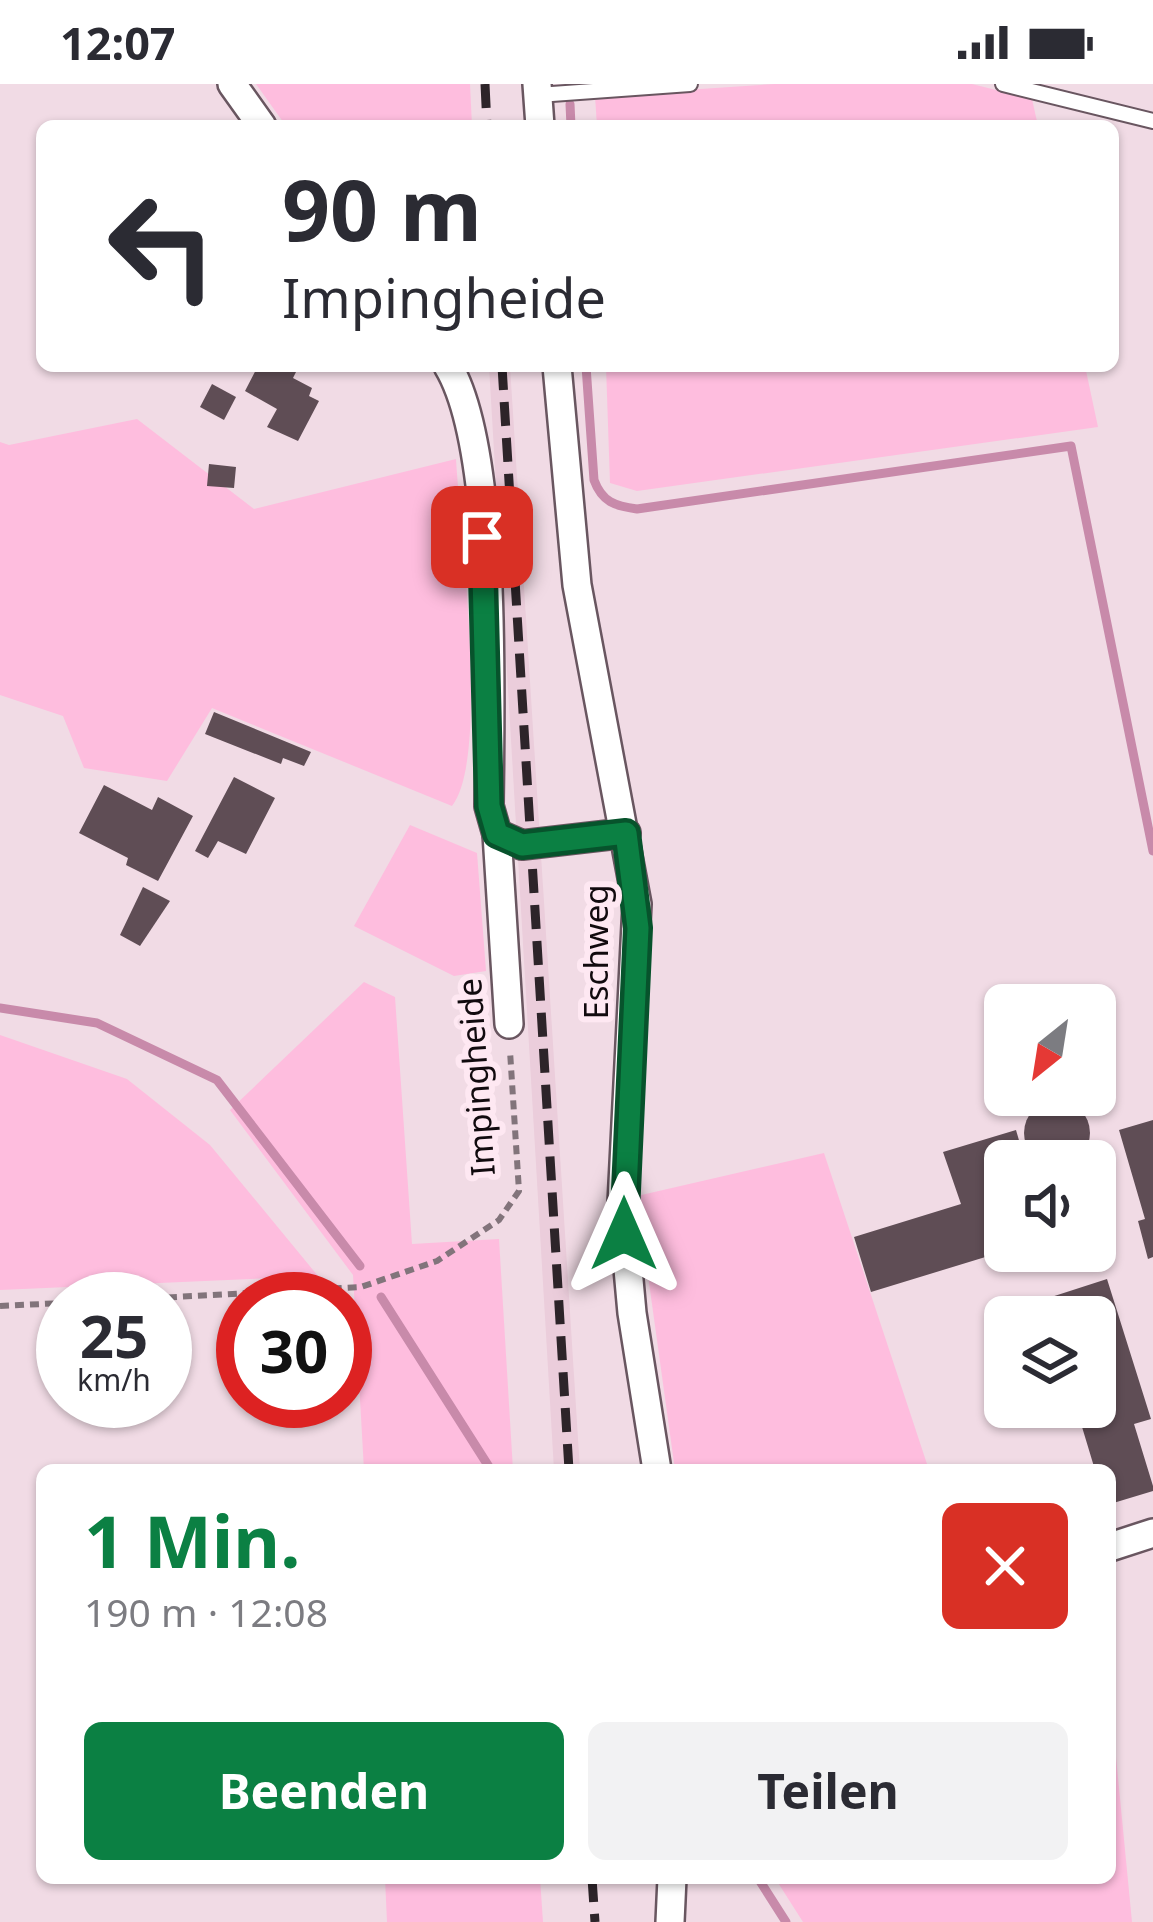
<!DOCTYPE html>
<html lang="de">
<meta charset="utf-8">
<style>
body{margin:0;font-family:"Noto Sans",sans-serif;background:#f2f2f3;color:#2b2b33;height:100vh;display:flex;flex-direction:column;font-size:45px;white-space:nowrap}
*{box-sizing:border-box;margin:0}
p{font-size:39px;color:#7c7c81}
.icon{flex:none;width:66px;height:66px;fill:none;stroke:currentColor;stroke-width:2;stroke-linecap:round;stroke-linejoin:round}
.map{position:relative;flex:1;overflow:hidden}
.panel{position:absolute;left:36px;top:1380px;width:1080px;height:420px;display:flex;flex-direction:column;background:#fff;border-radius:18px;box-shadow:0 3px 9px #0004}
.panel>*{flex:none}
.top-card{position:absolute;left:36px;top:36px;width:1083px;height:252px;border-radius:18px;box-shadow:0 3px 9px #0004;background:#fff;color:#2b2b33;overflow:hidden}
.needle{width:78px;rotate:210deg}
.buttons{position:absolute;left:984px;top:900px;display:grid;gap:24px}
.buttons a{display:grid;place-items:center;width:132px;height:132px;border-radius:18px;background:#fff;box-shadow:0 3px 9px #0004;font-size:60px}
.speed{position:absolute;left:36px;top:1188px;display:flex;gap:24px;font-size:60px;font-weight:700;text-align:center}
.speed>*{display:grid;place-content:center;width:156px;height:156px;border-radius:50%;background:#fff;box-shadow:0 3px 9px #0004;line-height:1}
.speed small{font-size:30px;font-weight:400}
.speed .limit{border:18px solid #d22;background:#fff;color:#111}
.pin{position:absolute;display:grid;place-items:center;width:102px;height:102px;color:#fff;margin:-51px;border-radius:24px;box-shadow:0 6px 18px #0006}
.me{position:absolute;width:132px;margin:-66px;rotate:0deg;stroke-linejoin:round;filter:drop-shadow(0 0 9px #0008)}
.turn{display:flex;align-items:center;gap:42px;height:252px;padding:0 48px;font-size:54px}
.turn .icon{width:156px;height:156px;stroke-width:2.5}
.turn b{display:block;font-size:84px;line-height:102px}
.round{display:grid;place-items:center;flex:none;width:126px;height:126px;border-radius:18px;background:#f2f2f3}
.headline{display:flex;align-items:center;justify-content:space-between;height:204px;padding:0 48px}
h1{font-size:72px;font-weight:700;line-height:90px;color:#0b8043}
.action{display:flex;gap:24px;margin-top:auto;padding:24px 48px}
.action a{flex:1;height:138px;border-radius:18px;background:#0b8043;color:#fff;font-size:48px;font-weight:700;line-height:138px;text-align:center}
.action a+a{background:#f2f2f3;color:#2b2b33}
.status{display:flex;justify-content:space-between;align-items:center;height:84px;padding:0 60px;background:#fff;direction:ltr}
.status svg{height:33px;fill:currentColor}
.map>svg:first-child{display:block}
</style>
<div class="status"><b>12:07</b><svg viewBox="0 0 49 12"><path d="M0 12V9h3v3zM5 12V6h3v6zM10 12V3h3v9zM15 12V0h3v12zM26 1h20v11H26zM47 4h2v5h-2z"/></svg></div>
<div class="map">
<svg width="1153" height="1838" viewBox="0 0 1153 1838">
<rect width="100%" height="100%" fill="#f1dbe5"/>
<!-- built -->
<path fill="#ebcddb" d="M489,282H510L580,1386H554Z"/>
<!-- green -->
<g fill="#febdde">
<path d="M256,0H470L472,42H286Z"/>
<path d="M774,0H972L1032,15L1038,42H597L595,12Z"/>
<path d="M606,282H1085L1098,343L637,407L610,399Z"/>
<path d="M137,335L254,425L456,375C460,446 490,674 452,722L212,624L167,697L84,684L63,632L0,611V358L9,361Z"/>
<path d="M410,741L477,769L486,887L454,892L354,842Z"/>
<path d="M364,898L395,913L412,1160L499,1155L513,1386H364L353,1191L230,1026Z"/>
<path d="M0,951L127,995L210,1061L318,1192L0,1206Z"/>
<path d="M824,1069L929,1386H675L637,1112Z"/>
<path d="M1110,1611L1132,1838H803L775,1794H1110Z"/>
<path d="M385,1794H540L543,1838H387Z"/>
</g>
<g fill="none" stroke-linecap="round" stroke-linejoin="round">
<!-- stream -->
<g stroke="#c88aaa" stroke-width="9">
<path d="M570,20L571,42"/>
<path d="M586,282L594,396C602,418 615,422 637,425L1071,362L1153,767"/>
<path d="M0,924L97,939L217,996L360,1182"/>
<path d="M381,1213L491,1386"/>
<path d="M758,1794L786,1838"/>
</g>
</g>
<!-- building -->
<g fill="#5f4d55">
<path d="M258,282H290L297,286L293,294L312,304L309,312L319,317L298,357L267,343L277,325L245,307Z"/>
<path d="M212,300L236,313L224,336L200,323Z"/>
<path d="M209,380L236,383L234,404L207,402Z"/>
<path d="M214,628L311,668L304,682L283,674L281,680L205,650Z"/>
<path d="M234,693L275,714L246,770L218,757L208,774L195,767Z"/>
<path d="M104,701L152,726L158,713L193,732L158,797L126,781L128,774L79,749Z"/>
<path d="M143,803L170,817L140,862L120,851Z"/>
<circle cx="1057" cy="1049" r="33"/>
<path d="M1153,1036V1173L1148,1175L1138,1137L1145,1135L1119,1046Z"/>
<path d="M1016,1046L1025,1077H1005V1167L871,1208L854,1153L961,1120L943,1068Z"/>
<path d="M1095,1093L1107,1107L1110,1124L1095,1148Z"/>
<path d="M1107,1195L1151,1335L1134,1340L1153,1402V1407L1110,1420V1386H1095L1076,1323H1095V1233H1048L1042,1216Z"/>
</g>
<g fill="none" stroke-linecap="round" stroke-linejoin="round">
<defs>
<g id="lane">
<path d="M1003,0L1153,37"/>
<path d="M538,11L690,0"/>
</g>
<g id="street">
<path d="M232,0L262,42"/>
<path d="M537,0L540,42"/>
<path d="M448,282C498,365 490,618 489,722L497,750L509,940"/>
<path d="M557,282L577,501L637,820L622,1119L632,1229L657,1386"/>
<path d="M497,750L522,761L626,749"/>
<path d="M1110,1463L1153,1449"/>
<path d="M670,1838L672,1794"/>
</g>
</defs>
<!-- lane casing -->
<use href="#lane" stroke="#695660" stroke-width="18"/>
<!-- street casing -->
<use href="#street" stroke="#695660" stroke-width="32"/>
<!-- path -->
<g stroke="#82747b" stroke-width="6" stroke-dasharray="9 6" stroke-linecap="butt">
<path d="M138,1215L361,1203L437,1177L499,1136L519,1107L510,967"/>
<path d="M0,1222L63,1219"/>
</g>
<!-- lane -->
<use href="#lane" stroke="#fff" stroke-width="14"/>
<!-- street -->
<use href="#street" stroke="#fff" stroke-width="27"/>
<!-- rail -->
<g stroke="#2d2429" stroke-width="9" stroke-dasharray="24 12" stroke-linecap="butt">
<path d="M485,0L487,42"/>
<path d="M502,282L569,1386"/>
<path d="M592,1794L595,1838"/>
</g>
</g>
<g fill="none" stroke-linecap="round" stroke-linejoin="round">
<defs>
<path id="route" d="M482,453L489,722L497,750L522,761L626,749L638,844L624,1150"/>
</defs>
<!-- route casing -->
<use href="#route" stroke="#07532c" stroke-width="30"/>
<!-- route -->
<use href="#route" stroke="#0b8043" stroke-width="21"/>
</g>
<g text-anchor="middle" stroke-width="12" stroke-linejoin="round" paint-order="stroke">
<!-- street labels -->
<g font-size="33" fill="#110a0e" stroke="#fee8f2">
<text transform="translate(596 868) rotate(-90)" y="12">Eschweg</text>
<text transform="translate(476 993) rotate(-94)" y="12">Impingheide</text>
</g>
</g>
</svg>
<div class="buttons">
<a><svg class="needle" viewBox="-14 -14 28 28"><path d="M0-13l5 13h-10z" fill="#e53935"/><path d="M0 13l5-13h-10z" fill="#7c7c81"/></svg></a>
<a><svg class="icon" aria-label="sound" viewBox="0 0 24 24"><path d="M4 9h4l5-4v14l-5-4H4zM17 9q2 3 0 6"/></svg></a>
<a><svg class="icon" aria-label="layers" viewBox="0 0 24 24"><path d="M12 4l9 5-9 5-9-5zM3 14l9 5 9-5"/></svg></a>
</div>
<div class="speed"><div>25<small>km/h</small></div><div class="limit">30</div></div>
<div class="pin" style="left:482px;top:453px;background:#d93025"><svg class="icon" aria-label="arrive" viewBox="0 0 24 24"><path d="M6 21V4h12l-3 4 3 4H6"/></svg></div>
<svg class="me" style="left:624px;top:1150px" viewBox="-20 -20 40 40"><path d="M0-17L14 15 0 8-14 15z" fill="#0b8043" stroke="#fff" stroke-width="4"/></svg>
<div class="top-card">
<div class="turn"><svg class="icon" aria-label="left" viewBox="0 0 24 24"><path d="M17 20v-9H6M10 6l-5 5 5 5"/></svg><div><b>90 m</b>Impingheide</div></div>
</div>
<section class="panel">
<div class="headline"><div><h1>1 Min.</h1><p>190 m · 12:08</p></div><a class="round" style="background:#d93025;color:#fff"><svg class="icon" aria-label="close" viewBox="0 0 24 24"><path d="M6 6l12 12M18 6L6 18"/></svg></a></div>
<div class="action"><a>Beenden</a><a>Teilen</a></div>
</section>
</div>
